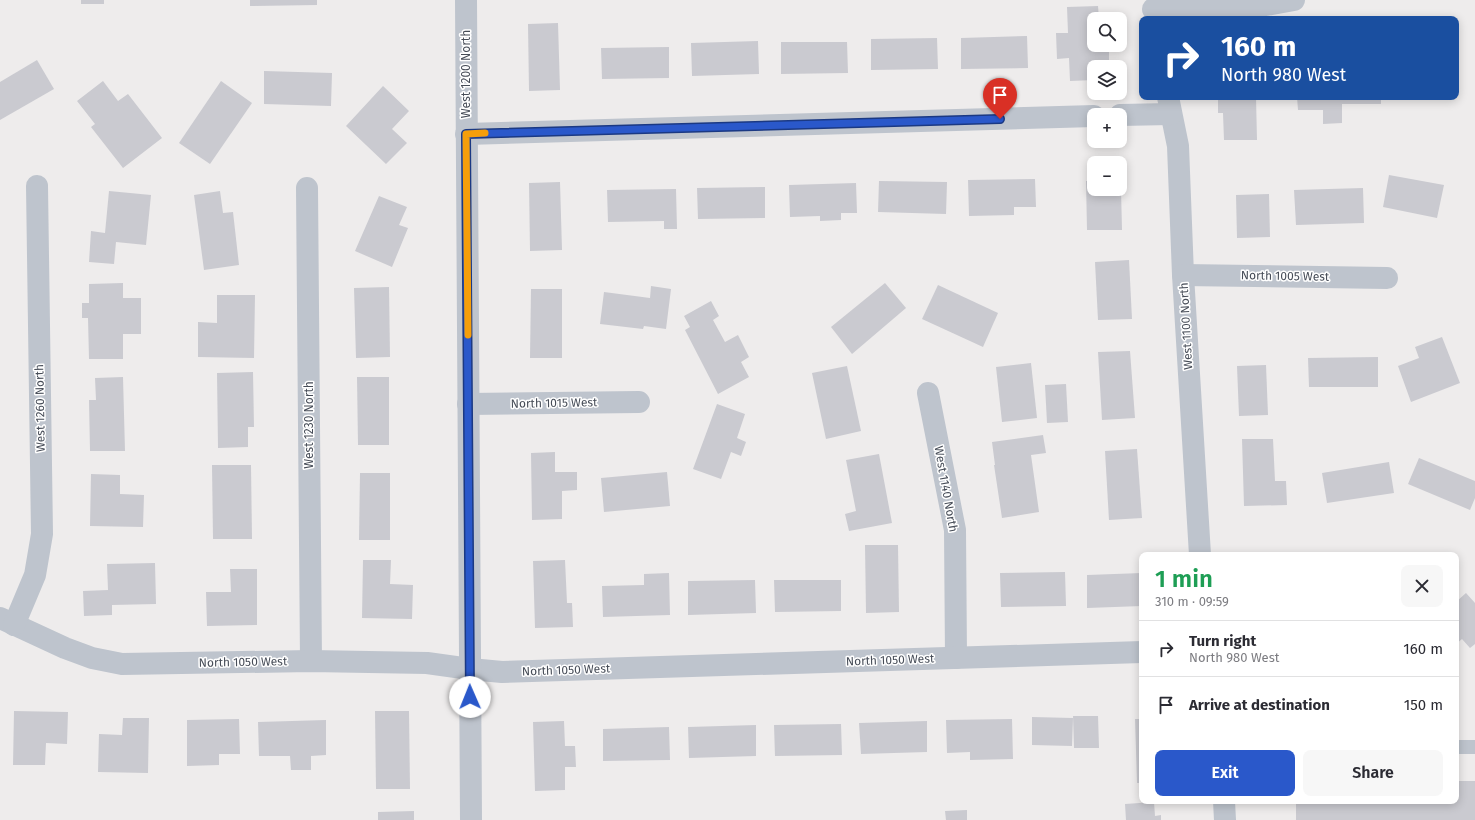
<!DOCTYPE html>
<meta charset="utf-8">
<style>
body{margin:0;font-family:"Fira Sans",sans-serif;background:#f7f7f7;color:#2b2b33;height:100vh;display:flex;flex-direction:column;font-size:15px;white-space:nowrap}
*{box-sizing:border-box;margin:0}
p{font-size:13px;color:#7c7c81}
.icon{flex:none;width:22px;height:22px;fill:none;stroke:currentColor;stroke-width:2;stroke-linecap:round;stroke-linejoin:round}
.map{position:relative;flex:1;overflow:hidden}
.side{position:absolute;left:1139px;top:552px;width:320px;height:252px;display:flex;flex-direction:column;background:#fff;border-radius:8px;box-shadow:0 2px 10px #0003}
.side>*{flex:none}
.banner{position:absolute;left:1139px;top:16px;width:320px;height:84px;border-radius:8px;box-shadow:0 2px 10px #0003;background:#1a4fa0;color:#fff;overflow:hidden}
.buttons{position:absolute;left:1087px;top:12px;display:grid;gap:8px}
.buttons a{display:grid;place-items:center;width:40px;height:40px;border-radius:8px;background:#fff;box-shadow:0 2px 10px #0003;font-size:20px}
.pin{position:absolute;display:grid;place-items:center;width:34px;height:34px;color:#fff;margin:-41px -17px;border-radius:50% 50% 50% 0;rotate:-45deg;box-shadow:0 0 4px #0007}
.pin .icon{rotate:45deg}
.me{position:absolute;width:44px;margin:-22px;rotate:359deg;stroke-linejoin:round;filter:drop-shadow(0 0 3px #0008)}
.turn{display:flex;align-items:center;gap:14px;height:84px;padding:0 16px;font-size:18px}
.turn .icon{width:52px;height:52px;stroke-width:2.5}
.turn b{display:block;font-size:28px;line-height:34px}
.round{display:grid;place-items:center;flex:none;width:42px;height:42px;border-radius:8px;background:#f7f7f7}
.head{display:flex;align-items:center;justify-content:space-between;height:68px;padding:0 16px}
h1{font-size:24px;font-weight:600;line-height:30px;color:#1e9e55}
.action{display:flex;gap:8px;margin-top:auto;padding:8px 16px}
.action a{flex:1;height:46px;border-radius:8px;background:#2a58ca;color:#fff;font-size:16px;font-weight:600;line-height:46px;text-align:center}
.action a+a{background:#f7f7f7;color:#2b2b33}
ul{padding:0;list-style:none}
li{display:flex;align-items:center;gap:12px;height:56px;padding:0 16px;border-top:1px solid #e1e1e2}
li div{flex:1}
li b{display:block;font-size:15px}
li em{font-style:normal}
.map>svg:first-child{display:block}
</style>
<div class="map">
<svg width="1475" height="820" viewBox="0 0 1475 820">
<rect width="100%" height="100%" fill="#eeecec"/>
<!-- building -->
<g fill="#cacad0">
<rect x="81" y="0" width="23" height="4"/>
<path d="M250,0H317V5L250,6Z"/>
<path d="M1098,6L1099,19H1094V45H1099L1100,51L1109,50V67H1094V80L1070,81L1069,58L1057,59L1056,33H1068L1067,7Z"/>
<path d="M558,23L560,90L529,91L528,24Z"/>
<path d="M1027,36L1028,68L961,69V38Z"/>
<path d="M937,38L938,69L871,70V39Z"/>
<path d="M758,41L759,74L692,76L691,43Z"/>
<path d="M781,42H847L848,73L781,74Z"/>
<path d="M669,47V78L602,79L601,48Z"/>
<path d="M37,60L54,89L0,120V82Z"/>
<path d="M264,71L332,73L331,106L264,104Z"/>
<path d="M103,81L118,101L128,94L162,138L123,168L91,127L95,124L77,101Z"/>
<path d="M221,81L252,103L210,164L179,143Z"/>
<path d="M383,86L409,111L392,129L407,143L386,164L346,126Z"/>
<path d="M1218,97H1256L1257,140H1224L1223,113H1218Z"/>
<path d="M1297,97H1381V104H1342V123L1323,124V110H1298Z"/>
<path d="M1389,175L1444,185L1437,218L1383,207Z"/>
<path d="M1035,179L1036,207H1014V215L969,216L968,180Z"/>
<path d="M879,181L947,182L946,214L878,212Z"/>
<path d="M1086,181H1094V189H1121L1122,230H1087Z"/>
<path d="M560,182L562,250L530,251L529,183Z"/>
<path d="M856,183L857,213H841V220L820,221V216L790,217L789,185Z"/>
<path d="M765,187V218L698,219L697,188Z"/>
<path d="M1363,188L1364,223L1296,225L1294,190Z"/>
<path d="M676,189L677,229H664V221L608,222L607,190Z"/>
<path d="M109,191L151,195L146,245L116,242L114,264L89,262L91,231L105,233Z"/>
<path d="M220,191L223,213L233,212L239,265L204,270L194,195Z"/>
<path d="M1269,194L1270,237L1237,238L1236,195Z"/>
<path d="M379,196L407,207L399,225L408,228L392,267L355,251Z"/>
<path d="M1129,260L1132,319L1098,320L1095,262Z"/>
<path d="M123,283V298H141V334H123V359H89L88,318H82V303H89V284Z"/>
<path d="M885,283L906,308L852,354L831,327Z"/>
<path d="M938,285L998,313L983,347L922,319Z"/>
<path d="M651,286L671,289L666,329L644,326L643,329L600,324L604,292L650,298Z"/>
<path d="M389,287L390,357L356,358L354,288Z"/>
<path d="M531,289H562V358H530Z"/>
<path d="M217,295H255L254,358L198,357V322L217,323Z"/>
<path d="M711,301L719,316L713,320L725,342L738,335L749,357L741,362L749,377L718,394L685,330L690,327L684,316Z"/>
<path d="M1442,337L1460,383L1411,402L1398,366L1419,358L1415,347Z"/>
<path d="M1130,351L1135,418L1102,420L1098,352Z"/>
<path d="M1378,357V387H1309L1308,358Z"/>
<path d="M1031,363L1037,418L1002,422L996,367Z"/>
<path d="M1266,365L1268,415L1239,416L1237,366Z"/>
<path d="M847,366L861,431L826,439L812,373Z"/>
<path d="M253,372L254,427H248V447L218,448L217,373Z"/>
<path d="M123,377L125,451H90L89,400H96L95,378Z"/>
<path d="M357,377H389V445H358Z"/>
<path d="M1066,384L1068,422L1047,423L1045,385Z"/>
<path d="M717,404L745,414L737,438L746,442L741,456L731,452L721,479L693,469Z"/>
<path d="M1043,435L1046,453L1031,455L1039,512L1002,518L994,465H995L992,442Z"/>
<path d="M1242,439H1273L1275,481H1286L1287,505L1244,506Z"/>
<path d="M1137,449L1142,518L1109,520L1105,451Z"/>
<path d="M555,452V472H577V490L562,491V519L532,520L531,453Z"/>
<path d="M879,454L892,523L849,531L845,514L856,511L846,460Z"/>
<path d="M1419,458L1475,481V498L1470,510L1408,484Z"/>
<path d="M1389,462L1394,493L1327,503L1322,473Z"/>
<path d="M212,465H251L252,539H213Z"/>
<path d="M667,472L670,506L604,512L601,478Z"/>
<path d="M360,473H390V540H359Z"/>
<path d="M91,474L120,475V494L144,495L143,527L90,526Z"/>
<path d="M865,545H898L899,612L866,613Z"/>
<path d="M363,560H391L390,584L413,585L412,619L362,618Z"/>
<path d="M565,560L567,603H572L573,627L535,628L533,561Z"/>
<path d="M155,563L156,604L112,605V615L84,616L83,591L108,590L107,564Z"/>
<path d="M230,569H257V625L207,626L206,592H231Z"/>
<path d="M1065,572L1066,606L1001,607L1000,573Z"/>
<path d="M669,573L670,615L603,617L602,586L644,585V574Z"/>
<path d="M1142,573V606L1087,608V575Z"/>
<path d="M755,580L756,613L688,615V581Z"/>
<path d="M774,580H841V611L775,612Z"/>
<path d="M1466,593L1475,603V644L1470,648L1462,639L1456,644V602Z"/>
<path d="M14,711L68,712L67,744L46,743L45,765H13Z"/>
<path d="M375,711H409L410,789H376Z"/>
<path d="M1073,716H1098L1099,748H1074Z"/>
<path d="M1032,717L1073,718L1072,746L1032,745Z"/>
<path d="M123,718H149L148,773L98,772L99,734L122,735Z"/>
<path d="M239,719L240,754H219V765L187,766V720Z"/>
<path d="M1012,719L1013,759L970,760V752L947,753L946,720Z"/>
<path d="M1135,719H1142V783H1137Z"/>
<path d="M326,720V755L311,756V770H291L290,756H259L258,722Z"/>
<path d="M564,721L565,746H575L576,767H565V790L535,791L533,722Z"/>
<path d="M927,721V752L861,754L859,723Z"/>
<path d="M841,724L842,755L775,756L774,725Z"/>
<path d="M756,725V756L689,758L688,727Z"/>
<path d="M669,727L670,760L603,761V729Z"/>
<path d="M1458,781H1475V820H1296V801H1456V797H1458Z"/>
<path d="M1154,802L1155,816L1161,815V820H1126L1125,804Z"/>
<path d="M967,810V820H946L945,811Z"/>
<path d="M414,811V820H378V812Z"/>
</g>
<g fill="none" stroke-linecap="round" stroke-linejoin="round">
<!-- service -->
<path stroke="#bec4cd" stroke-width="14" d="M1456,747H1475"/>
<!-- minor -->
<g stroke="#bec4cd" stroke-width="22">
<path d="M1153,9L1266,5L1294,0"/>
<path d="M1168,97L1178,146L1183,275L1200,555"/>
<path d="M1120,115L1171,114"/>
<path d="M466,134L1094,116"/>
<path d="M307,188L311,661"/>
<path d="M1183,275L1387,278"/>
<path d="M928,393L955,530L956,658"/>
<path d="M468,404L639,402"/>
<path d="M0,618L65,648L92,658L122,664L311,661L427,663L470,669L502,672L1142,652"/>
<path d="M14,625L35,575L42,534L37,186"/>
<path d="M1224,801L1225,820"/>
</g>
<!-- tertiary -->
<path stroke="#bec4cd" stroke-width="22" d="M466,0L471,820"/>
</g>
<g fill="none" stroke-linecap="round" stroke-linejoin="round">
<defs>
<path id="route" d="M470,697L466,134L1000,119"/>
</defs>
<!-- route casing -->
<use href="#route" stroke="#1b3983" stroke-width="10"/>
<!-- route -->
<use href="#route" stroke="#2a58ca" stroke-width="7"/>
<!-- slow -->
<path stroke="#f59e0b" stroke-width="7" d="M468,335L466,134L485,133"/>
</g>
<g text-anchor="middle" stroke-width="3" stroke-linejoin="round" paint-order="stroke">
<!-- street labels -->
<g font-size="12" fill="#464c57" stroke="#fff">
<text transform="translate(466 74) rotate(-90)" y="4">West 1200 North</text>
<text transform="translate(1285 276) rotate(1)" y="4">North 1005 West</text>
<text transform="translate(1186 326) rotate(-93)" y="4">West 1100 North</text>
<text transform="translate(554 403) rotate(-1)" y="4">North 1015 West</text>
<text transform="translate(40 408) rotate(-91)" y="4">West 1260 North</text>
<text transform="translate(309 425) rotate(-90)" y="4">West 1230 North</text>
<text transform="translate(946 489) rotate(80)" y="4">West 1140 North</text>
<text transform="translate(890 660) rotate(-2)" y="4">North 1050 West</text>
<text transform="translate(243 662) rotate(-1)" y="4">North 1050 West</text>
<text transform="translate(566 670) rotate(-2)" y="4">North 1050 West</text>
</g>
</g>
</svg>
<div class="buttons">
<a><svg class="icon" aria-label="search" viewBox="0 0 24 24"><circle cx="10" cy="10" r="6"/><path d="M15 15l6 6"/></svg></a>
<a><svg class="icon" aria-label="layers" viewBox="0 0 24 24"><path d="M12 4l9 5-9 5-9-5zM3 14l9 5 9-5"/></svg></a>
<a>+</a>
<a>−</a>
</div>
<div class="pin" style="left:1000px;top:119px;background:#d93025"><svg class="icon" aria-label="arrive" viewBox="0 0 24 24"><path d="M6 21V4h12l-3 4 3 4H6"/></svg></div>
<svg class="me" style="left:470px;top:697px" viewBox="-20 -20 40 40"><circle r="19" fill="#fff"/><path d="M0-13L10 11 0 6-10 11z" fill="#2a58ca"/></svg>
<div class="banner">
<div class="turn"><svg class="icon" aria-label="right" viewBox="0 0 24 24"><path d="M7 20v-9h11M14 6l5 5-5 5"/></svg><div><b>160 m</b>North 980 West</div></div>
</div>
<section class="side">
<div class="head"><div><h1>1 min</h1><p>310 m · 09:59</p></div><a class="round"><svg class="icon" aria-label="close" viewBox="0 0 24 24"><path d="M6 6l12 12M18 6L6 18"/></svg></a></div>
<ul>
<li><svg class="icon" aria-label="right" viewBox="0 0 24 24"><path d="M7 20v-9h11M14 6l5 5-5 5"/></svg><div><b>Turn right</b><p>North 980 West</p></div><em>160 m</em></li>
<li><svg class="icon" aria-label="arrive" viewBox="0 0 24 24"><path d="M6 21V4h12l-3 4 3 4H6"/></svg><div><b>Arrive at destination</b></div><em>150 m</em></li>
</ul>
<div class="action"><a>Exit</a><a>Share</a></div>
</section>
</div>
